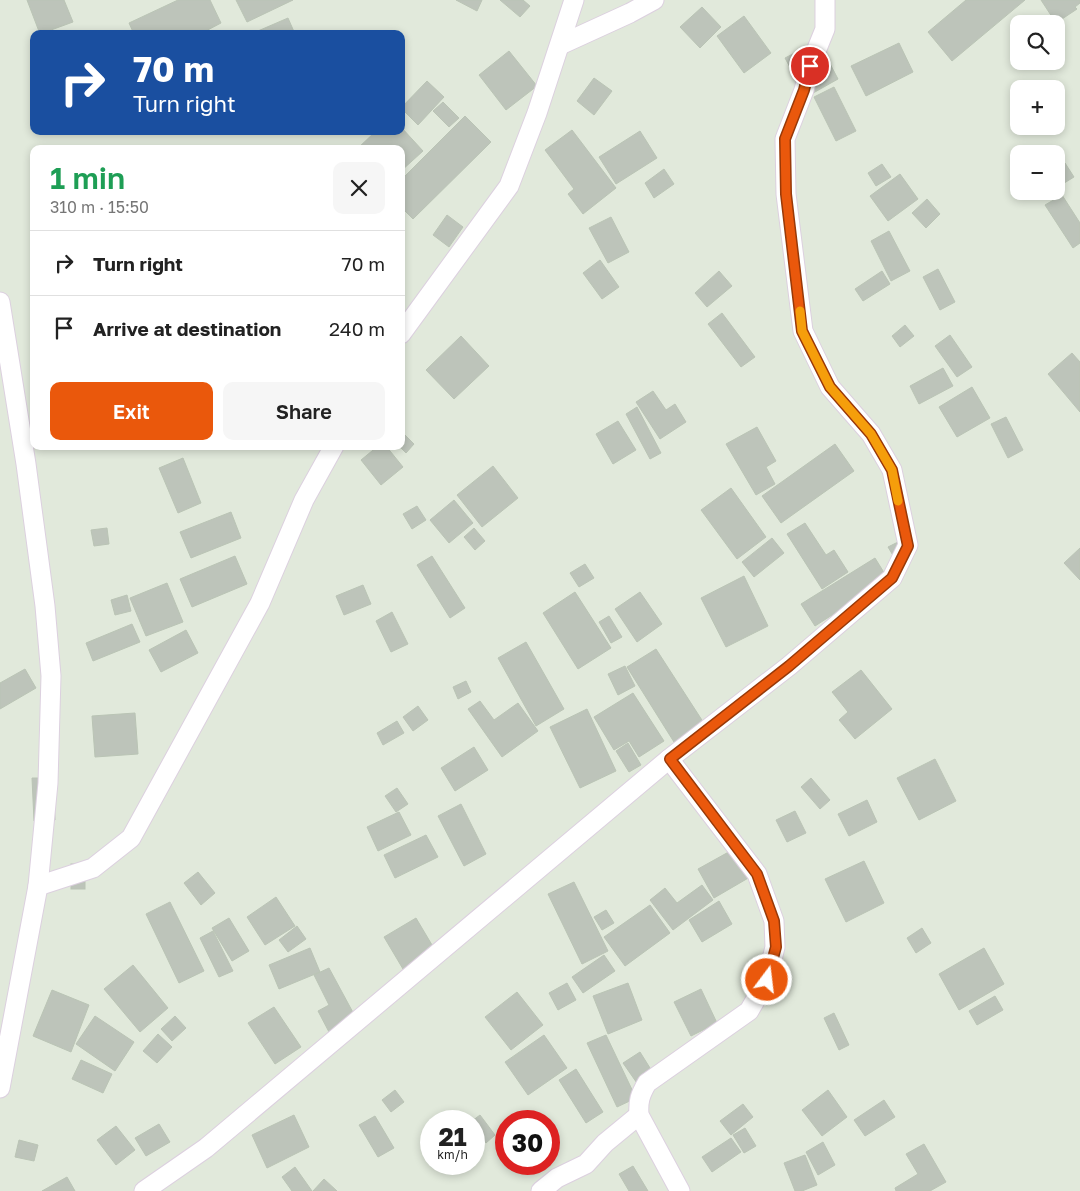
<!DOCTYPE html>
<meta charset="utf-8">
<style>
body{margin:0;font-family:"Golos Text",sans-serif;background:#f6f6f6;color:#222;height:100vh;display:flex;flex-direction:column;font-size:19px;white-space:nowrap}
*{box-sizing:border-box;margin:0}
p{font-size:16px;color:#767676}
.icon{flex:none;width:28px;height:28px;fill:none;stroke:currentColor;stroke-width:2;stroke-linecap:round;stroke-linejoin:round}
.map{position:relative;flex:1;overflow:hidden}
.panel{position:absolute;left:30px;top:145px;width:375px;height:305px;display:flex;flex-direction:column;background:#fff;border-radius:10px;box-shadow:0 2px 8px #0003}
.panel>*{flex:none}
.hud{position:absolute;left:30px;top:30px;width:375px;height:105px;border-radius:10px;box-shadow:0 2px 8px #0003;background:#1a4fa0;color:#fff;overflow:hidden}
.fabs{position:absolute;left:1010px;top:15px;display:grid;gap:10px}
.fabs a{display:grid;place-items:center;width:55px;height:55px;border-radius:10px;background:#fff;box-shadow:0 2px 8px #0003;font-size:25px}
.speed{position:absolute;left:420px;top:1110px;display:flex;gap:10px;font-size:25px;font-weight:700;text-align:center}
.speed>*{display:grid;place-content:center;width:65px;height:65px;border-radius:50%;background:#fff;box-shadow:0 2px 8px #0003;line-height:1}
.speed small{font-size:12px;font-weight:400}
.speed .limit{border:8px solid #d22;background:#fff;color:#111}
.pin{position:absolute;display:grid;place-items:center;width:42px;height:42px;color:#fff;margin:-21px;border:2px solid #fff;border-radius:50%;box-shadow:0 1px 5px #0007}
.me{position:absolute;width:55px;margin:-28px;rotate:15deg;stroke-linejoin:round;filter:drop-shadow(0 0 4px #0008)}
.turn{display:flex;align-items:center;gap:18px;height:105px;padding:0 20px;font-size:22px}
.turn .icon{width:65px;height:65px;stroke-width:2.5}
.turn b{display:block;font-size:35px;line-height:42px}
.round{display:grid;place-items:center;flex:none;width:52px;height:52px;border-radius:10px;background:#f6f6f6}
.overview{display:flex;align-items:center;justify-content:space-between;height:85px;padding:0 20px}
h1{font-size:30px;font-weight:600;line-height:38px;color:#1e9e55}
.action{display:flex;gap:10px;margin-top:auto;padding:10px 20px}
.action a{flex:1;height:58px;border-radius:10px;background:#ea580c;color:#fff;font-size:20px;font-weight:600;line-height:58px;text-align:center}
.action a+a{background:#f6f6f6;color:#222}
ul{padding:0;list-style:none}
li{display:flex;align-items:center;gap:15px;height:65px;padding:0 20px;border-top:1px solid #e0e0e0}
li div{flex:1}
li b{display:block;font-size:19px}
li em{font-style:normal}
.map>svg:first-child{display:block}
</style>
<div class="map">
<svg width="1080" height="1191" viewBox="0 0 1080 1191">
<rect width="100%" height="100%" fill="#e1e9db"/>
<!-- building -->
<g fill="#bdc4ba" stroke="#bac4b5">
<path d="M27,0H64L73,22L40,34Z"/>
<path d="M178,0H210L221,23L200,34H134L129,23Z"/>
<path d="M236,0H293L247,22Z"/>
<path d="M456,0H482L477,11Z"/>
<path d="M500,0H523L530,6L520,17Z"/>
<path d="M966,0H1025L952,61L928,32Z"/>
<path d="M1041,0H1080V3L1075,7L1077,9L1056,23Z"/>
<path d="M702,7L721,27L700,48L680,27Z"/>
<path d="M744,16L771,53L744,73L717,36Z"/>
<path d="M288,18L295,34H251Z"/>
<path d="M818,41L838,79L806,97L785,58Z"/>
<path d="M899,43L913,72L866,96L851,66Z"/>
<path d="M509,51L537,86L506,110L479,75Z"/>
<path d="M594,78L612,91L594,115L577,101Z"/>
<path d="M427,81L444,97L418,125L401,108Z"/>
<path d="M834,87L856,131L836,141L814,97Z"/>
<path d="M443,102L459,118L449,127L433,111Z"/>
<path d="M465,116L491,142L413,219L401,207V180Z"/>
<path d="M401,127L423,151L401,171V149H357L376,131H401Z"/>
<path d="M572,130L616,188L583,214L568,194L574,189L545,150Z"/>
<path d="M640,131L657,158L616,184L599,157Z"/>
<path d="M1065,163L1074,177L1056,188V169Z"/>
<path d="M882,164L891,177L876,186L868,173Z"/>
<path d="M664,169L674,184L654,198L645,183Z"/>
<path d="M900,174L918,199L888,221L870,196Z"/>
<path d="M1062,195L1080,223V243L1073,248L1045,205Z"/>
<path d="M927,199L940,214L926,228L912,213Z"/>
<path d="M447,215L463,227L449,247L433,235Z"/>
<path d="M611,217L629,252L608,263L589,228Z"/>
<path d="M889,231L910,271L891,281L871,241Z"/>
<path d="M600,260L619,287L602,299L583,273Z"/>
<path d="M938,269L955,302L940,310L923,277Z"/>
<path d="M719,271L732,286L707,307L695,293Z"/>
<path d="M882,271L890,284L863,301L855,289Z"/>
<path d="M722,313L755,357L741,367L708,324Z"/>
<path d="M905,325L914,336L900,347L892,336Z"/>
<path d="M950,335L972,367L957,377L935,346Z"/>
<path d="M461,336L489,366L454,399L426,370Z"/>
<path d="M1072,353L1080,362V412L1048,374Z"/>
<path d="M943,368L953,386L919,404L910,386Z"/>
<path d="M972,387L990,418L957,437L939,407Z"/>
<path d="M653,391L666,410L675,404L686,422L660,439L636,402Z"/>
<path d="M637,407L661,453L650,459L626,414Z"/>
<path d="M1006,417L1023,450L1008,458L991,424Z"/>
<path d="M618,421L636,450L613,464L596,434Z"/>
<path d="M757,427L776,461L766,467L775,484L756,495L726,444Z"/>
<path d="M401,431L414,444L406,453L399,446H401Z"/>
<path d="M835,444L854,471L781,523L762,496Z"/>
<path d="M378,446H386L403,467L381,485L361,460Z"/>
<path d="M183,458L201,503L178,513L159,468Z"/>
<path d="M493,466L518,498L482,527L457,495Z"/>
<path d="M731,488L766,537L737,559L701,510Z"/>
<path d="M454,500L473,523L449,543L430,520Z"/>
<path d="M417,506L426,520L412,529L403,514Z"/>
<path d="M231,512L241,538L191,558L180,532Z"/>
<path d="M805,523L826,555L834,550L848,572L822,589L787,534Z"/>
<path d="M107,528L109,544L94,546L91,530Z"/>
<path d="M474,528L485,541L475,550L464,537Z"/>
<path d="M772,538L784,553L754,577L742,562Z"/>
<path d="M906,538L897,562L888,547Z"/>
<path d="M1080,548V580L1064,563Z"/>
<path d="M235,556L247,584L192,607L180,579Z"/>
<path d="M432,556L465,608L450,618L417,565Z"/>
<path d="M875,558L888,579L815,626L801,604Z"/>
<path d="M585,564L594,578L579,587L570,573Z"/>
<path d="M744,576L768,626L726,647L701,598Z"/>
<path d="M167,583L183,622L146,636L130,598Z"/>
<path d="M363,585L371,604L344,615L336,596Z"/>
<path d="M575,592L611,648L578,669L543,613Z"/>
<path d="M640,592L662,624L637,642L615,609Z"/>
<path d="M127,595L131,611L115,615L111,600Z"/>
<path d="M392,612L408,644L391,652L376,621Z"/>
<path d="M609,616L622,637L611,643L599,622Z"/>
<path d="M132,624L140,642L93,661L86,643Z"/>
<path d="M186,630L198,653L161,672L149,650Z"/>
<path d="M526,642L564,709L536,726L498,658Z"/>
<path d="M656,649L709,731L679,750L627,667Z"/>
<path d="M625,666L635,686L618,695L608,674Z"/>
<path d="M25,669L36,688L0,709V683Z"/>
<path d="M861,670L892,709L855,739L839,720L848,712L832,692Z"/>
<path d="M466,681L471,692L458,699L453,687Z"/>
<path d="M633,693L664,741L639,757L629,741L614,750L594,717Z"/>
<path d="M480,701L494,720L518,703L538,731L502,757L468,709Z"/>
<path d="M418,706L428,720L413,731L403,717Z"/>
<path d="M587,709L616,771L580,788L550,727Z"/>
<path d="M135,713L138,754L95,757L92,716Z"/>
<path d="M397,721L404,733L383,745L377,733Z"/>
<path d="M628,743L641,765L629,772L616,751Z"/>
<path d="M474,747L488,770L455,791L441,768Z"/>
<path d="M935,759L956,801L919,820L897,778Z"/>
<path d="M32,778H53L55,820L34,821Z"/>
<path d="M811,778L830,800L820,809L801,787Z"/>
<path d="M397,788L408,804L396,812L385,796Z"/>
<path d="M867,800L877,822L849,836L838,814Z"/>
<path d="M461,804L486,854L464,866L438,816Z"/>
<path d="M795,811L806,833L787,842L776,820Z"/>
<path d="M399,812L411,835L378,851L367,827Z"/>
<path d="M426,835L438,857L395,878L384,855Z"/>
<path d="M734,849L750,877L714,898L698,869Z"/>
<path d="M864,861L884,903L846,922L825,879Z"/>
<rect x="71" y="864" width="14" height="25"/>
<path d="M198,872L215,893L201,905L184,883Z"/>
<path d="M574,882L608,951L582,964L548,894Z"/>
<path d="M702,885L713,900L673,930L650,900L665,888L677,903Z"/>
<path d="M276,897L295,926L265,945L247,917Z"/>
<path d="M719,901L732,924L702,942L689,920Z"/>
<path d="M170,902L204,971L179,983L146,914Z"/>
<path d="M650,905L670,933L625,966L604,937Z"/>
<path d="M606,910L614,923L602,930L594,917Z"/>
<path d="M229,918L249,951L232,961L212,928Z"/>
<path d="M416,918L435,950L403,969L384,937Z"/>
<path d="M297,926L306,939L288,952L279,940Z"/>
<path d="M922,928L931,943L916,953L907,938Z"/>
<path d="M213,931L233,971L219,977L200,938Z"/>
<path d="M310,948L320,972L279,989L269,965Z"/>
<path d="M984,948L1004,984L959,1010L939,974Z"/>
<path d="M604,955L615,971L583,993L572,977Z"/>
<path d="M133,965L168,1008L140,1032L104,989Z"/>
<path d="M329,968L356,1018L329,1032L318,1011L329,1005L314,975Z"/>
<path d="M567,983L576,1000L558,1010L549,993Z"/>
<path d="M628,983L642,1020L608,1034L593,996Z"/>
<path d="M701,989L717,1023L691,1036L674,1002Z"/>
<path d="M52,990L89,1005L71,1052L33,1036Z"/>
<path d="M517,992L543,1025L511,1050L485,1017Z"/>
<path d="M995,996L1003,1010L977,1025L969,1011Z"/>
<path d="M274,1007L301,1047L275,1064L248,1023Z"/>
<path d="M834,1013L849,1045L839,1050L824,1018Z"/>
<path d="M95,1016L134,1042L115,1071L76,1044Z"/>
<path d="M175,1016L186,1028L172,1041L161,1029Z"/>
<path d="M158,1034L172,1047L157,1063L143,1051Z"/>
<path d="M544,1035L567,1068L528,1095L505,1062Z"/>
<path d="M606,1035L636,1098L617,1107L587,1043Z"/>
<path d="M640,1052L655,1076L639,1086L623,1063Z"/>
<path d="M81,1060L112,1074L103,1093L72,1079Z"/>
<path d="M576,1069L603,1112L586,1123L559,1080Z"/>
<path d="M395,1090L404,1102L391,1112L382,1100Z"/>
<path d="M828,1090L847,1117L822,1136L802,1110Z"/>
<path d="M884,1100L895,1117L865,1136L854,1120Z"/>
<path d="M743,1104L753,1117L731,1135L720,1121Z"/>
<path d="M294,1115L309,1147L267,1168L252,1135Z"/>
<path d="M480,1115L495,1135L486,1143L474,1127V1121H472Z"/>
<path d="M375,1116L394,1148L378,1157L359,1125Z"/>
<path d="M159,1124L170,1142L146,1156L135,1138Z"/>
<path d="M116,1126L135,1150L116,1165L97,1140Z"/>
<path d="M745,1128L756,1146L744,1153L733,1135Z"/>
<path d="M731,1138L741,1152L712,1172L702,1157Z"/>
<path d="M19,1140L38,1145L34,1161L15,1157Z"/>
<path d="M823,1142L835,1165L818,1175L806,1152Z"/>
<path d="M924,1144L946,1182L930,1191H896L895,1188L918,1174L906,1154Z"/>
<path d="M805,1155L817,1185L802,1191H795L784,1163Z"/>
<path d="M633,1166L648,1191H629L619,1174Z"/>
<path d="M295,1167L312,1191H292L282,1177Z"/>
<path d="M67,1177L75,1191H42Z"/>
<path d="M324,1179L337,1191H313Z"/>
</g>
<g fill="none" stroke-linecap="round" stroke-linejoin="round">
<defs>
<g id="street">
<path d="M560,45L630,13L654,0"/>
<path d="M0,302L26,464L45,606L51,676L48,783L38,886L0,1088"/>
<path d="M401,334L509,186L537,113L574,0"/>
<path d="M669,759L757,874L774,921L775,947L767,980L749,1011L647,1083C640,1095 638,1101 639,1115L680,1191"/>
<path d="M38,886L93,868L131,838L260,603L304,500L334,446"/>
<path d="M144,1191L206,1148L669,759L789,666L892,578L908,545L892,470L871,434L830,387L803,331L786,194L785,139L804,90L810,66L825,29V0"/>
<path d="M541,1191L557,1178L586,1164L605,1143L639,1115"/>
</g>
</defs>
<!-- street casing -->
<use href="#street" stroke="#dcd0df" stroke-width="21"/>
<!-- street -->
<use href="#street" stroke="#fff" stroke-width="19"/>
</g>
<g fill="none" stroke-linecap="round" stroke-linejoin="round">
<defs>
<path id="route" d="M767,980L776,947L774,921L757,874L670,759L789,666L892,578L908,546L892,470L871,434L830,387L802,331L786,194L785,139L804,90L810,66"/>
</defs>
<!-- route casing -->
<use href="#route" stroke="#983908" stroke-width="12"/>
<!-- route -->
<use href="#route" stroke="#ea580c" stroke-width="9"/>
<!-- slow -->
<path stroke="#f59e0b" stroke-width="9" d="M800,311L802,331L830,387L871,434L892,470L898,501"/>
</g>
</svg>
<div class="fabs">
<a><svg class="icon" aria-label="search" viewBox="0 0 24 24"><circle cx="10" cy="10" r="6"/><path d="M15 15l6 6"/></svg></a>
<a>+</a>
<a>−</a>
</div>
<div class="speed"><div>21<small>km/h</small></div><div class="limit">30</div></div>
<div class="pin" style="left:810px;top:66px;background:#d93025"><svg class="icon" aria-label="arrive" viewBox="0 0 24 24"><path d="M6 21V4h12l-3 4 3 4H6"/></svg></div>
<svg class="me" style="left:767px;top:980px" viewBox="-20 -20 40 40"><circle r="17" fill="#ea580c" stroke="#fff" stroke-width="3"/><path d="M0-11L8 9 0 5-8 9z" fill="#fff"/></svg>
<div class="hud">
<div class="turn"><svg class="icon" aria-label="right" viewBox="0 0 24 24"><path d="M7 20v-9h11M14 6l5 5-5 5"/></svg><div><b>70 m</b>Turn right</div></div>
</div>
<section class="panel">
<div class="overview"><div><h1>1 min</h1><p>310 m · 15:50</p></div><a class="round"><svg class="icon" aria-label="close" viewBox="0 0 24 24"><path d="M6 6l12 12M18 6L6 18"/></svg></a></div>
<ul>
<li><svg class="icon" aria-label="right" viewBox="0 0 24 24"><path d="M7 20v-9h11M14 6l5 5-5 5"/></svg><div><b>Turn right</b></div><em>70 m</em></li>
<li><svg class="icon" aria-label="arrive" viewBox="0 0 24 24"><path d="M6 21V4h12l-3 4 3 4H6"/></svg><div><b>Arrive at destination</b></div><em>240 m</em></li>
</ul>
<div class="action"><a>Exit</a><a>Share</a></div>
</section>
</div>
